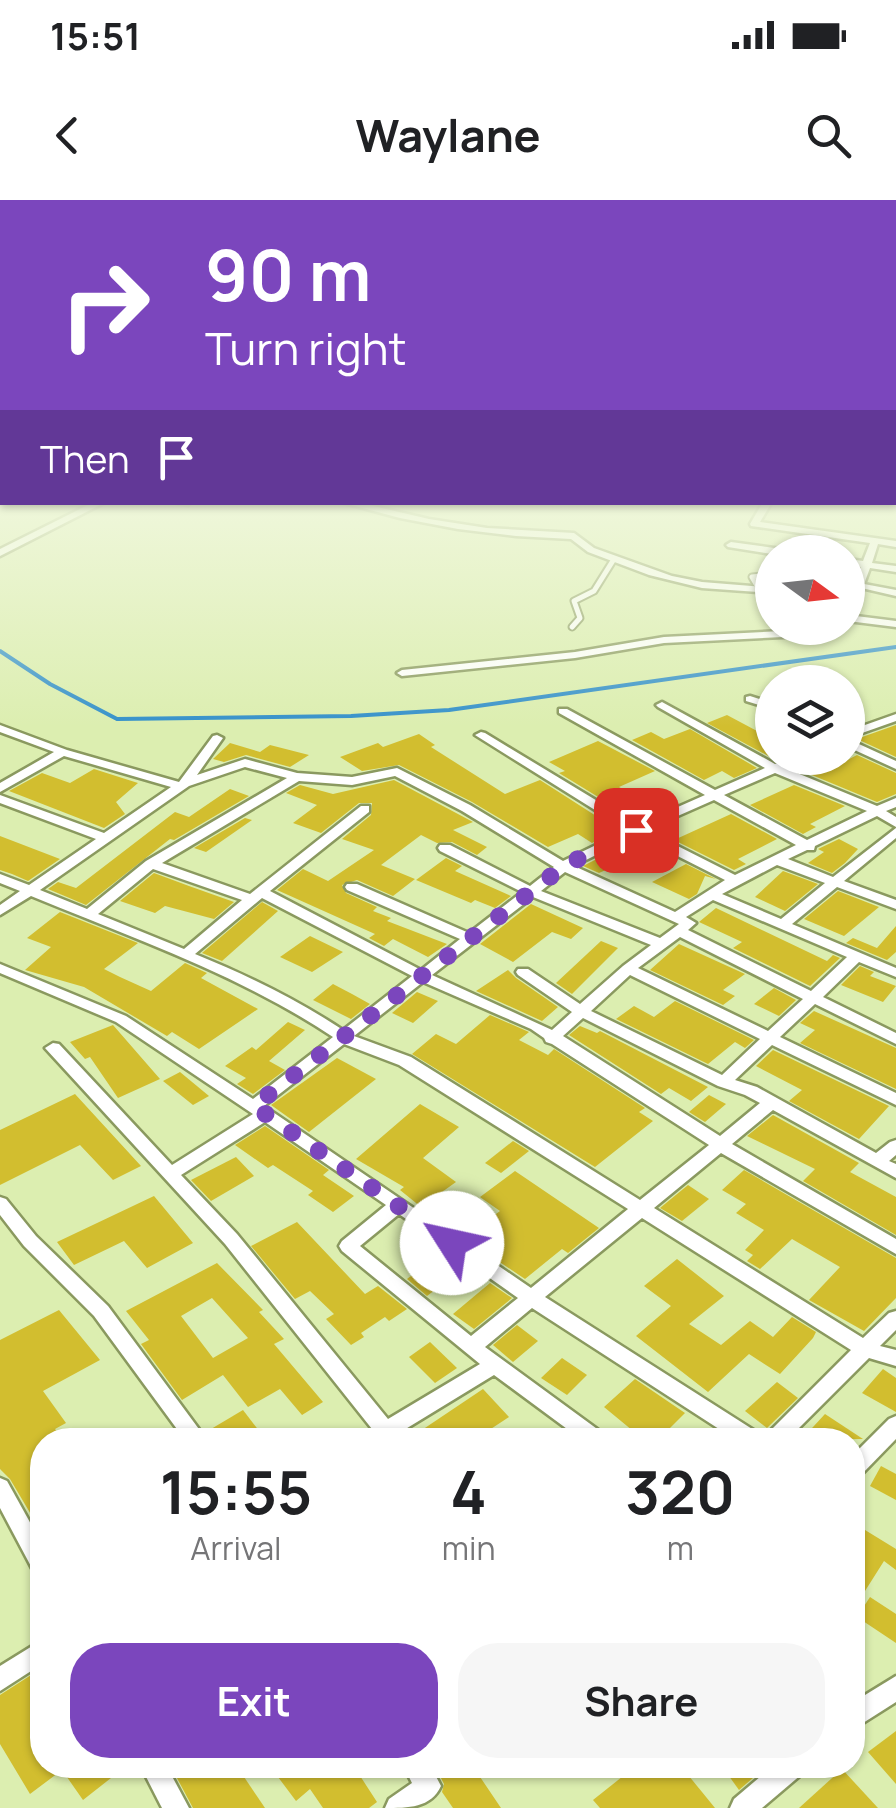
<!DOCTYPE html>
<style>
body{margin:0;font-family:Manrope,sans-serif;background:#f6f6f6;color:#202124;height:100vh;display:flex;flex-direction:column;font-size:38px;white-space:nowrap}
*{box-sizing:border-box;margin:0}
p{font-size:32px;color:#757577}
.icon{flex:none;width:55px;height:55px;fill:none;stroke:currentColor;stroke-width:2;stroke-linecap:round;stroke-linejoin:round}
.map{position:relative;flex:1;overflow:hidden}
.panel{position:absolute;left:30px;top:1228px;width:835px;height:350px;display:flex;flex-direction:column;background:#fff;border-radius:40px;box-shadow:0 2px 8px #0004}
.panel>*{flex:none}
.guide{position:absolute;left:0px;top:0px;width:898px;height:305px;box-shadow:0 2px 8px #0004;background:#7b46bd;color:#fff;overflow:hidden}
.needle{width:65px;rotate:105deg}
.tools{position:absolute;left:755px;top:335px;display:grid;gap:20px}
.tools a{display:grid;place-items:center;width:110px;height:110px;border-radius:50%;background:#fff;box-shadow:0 2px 8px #0004;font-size:50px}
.pin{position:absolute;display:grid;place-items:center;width:85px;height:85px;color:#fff;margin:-42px;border-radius:20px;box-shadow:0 5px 15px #0006}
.me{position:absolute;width:110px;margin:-55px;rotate:305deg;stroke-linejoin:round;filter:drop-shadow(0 0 8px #0008)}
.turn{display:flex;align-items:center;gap:35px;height:210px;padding:0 40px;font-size:45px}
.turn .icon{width:130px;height:130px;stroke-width:2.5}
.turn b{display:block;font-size:70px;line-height:85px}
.then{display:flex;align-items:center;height:95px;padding:0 40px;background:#0003;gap:20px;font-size:38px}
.eta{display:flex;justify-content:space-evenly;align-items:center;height:170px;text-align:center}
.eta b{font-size:60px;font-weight:700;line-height:70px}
.action{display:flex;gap:20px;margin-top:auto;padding:20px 40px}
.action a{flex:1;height:115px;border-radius:40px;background:#7b46bd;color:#fff;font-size:40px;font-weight:700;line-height:115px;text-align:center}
.action a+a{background:#f6f6f6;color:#202124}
.status{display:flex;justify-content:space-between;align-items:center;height:70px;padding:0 50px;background:#fff;direction:ltr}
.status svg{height:28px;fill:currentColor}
header{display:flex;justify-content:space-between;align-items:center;height:130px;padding:0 40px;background:#fff;font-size:45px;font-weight:700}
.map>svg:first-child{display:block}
</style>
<div class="status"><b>15:51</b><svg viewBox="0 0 49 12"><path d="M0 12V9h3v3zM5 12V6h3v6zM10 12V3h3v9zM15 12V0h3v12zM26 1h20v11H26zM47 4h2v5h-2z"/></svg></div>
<header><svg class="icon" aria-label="back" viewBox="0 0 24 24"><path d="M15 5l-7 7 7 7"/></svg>Waylane<svg class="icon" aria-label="search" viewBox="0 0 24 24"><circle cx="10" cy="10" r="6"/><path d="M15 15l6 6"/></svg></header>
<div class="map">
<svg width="896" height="1608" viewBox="0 0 896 1608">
<rect width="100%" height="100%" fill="#dceeb0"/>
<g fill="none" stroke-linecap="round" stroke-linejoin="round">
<!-- stream -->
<path stroke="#3490ca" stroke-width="4" d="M0,451L50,484L117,519L351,516L449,510L896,447"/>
</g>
<!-- building -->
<g fill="#d2be2f" fill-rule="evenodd">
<path d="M727,515L772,539V558L707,523Z"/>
<path d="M896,525V557L857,539L865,536Z"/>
<path d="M690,529L757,568L734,578L722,571L704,580L632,540L651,532L664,539Z"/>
<path d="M419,534L435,545L431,547L505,594L540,580L618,630L592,643L578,634L548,647L472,602L399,565L362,571L340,557L378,543L383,547Z"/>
<path d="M598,541L655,571L619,587L648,603L626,614L559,573L565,571L549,562Z"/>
<path d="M230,543L260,552L270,545L309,555L290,567L246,555L224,562L213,559Z"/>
<path d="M857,555L896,573V594L877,602L795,568L806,563L826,571Z"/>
<path d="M94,569L138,583L116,602L125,614L104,628L9,591L42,573L70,583Z"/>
<path d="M394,580L473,622L453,630L487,647L477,655L452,642L437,643L421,635L381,665L415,679L393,696L357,680L342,685L346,693L377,707L373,711L391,718L387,721L447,744L428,757L393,739L384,746L369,738L375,734L277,690L303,669L328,681L374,650L342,639L371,615L372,603H359L321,633L293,623L317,605L286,593L300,585L333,594Z"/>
<path d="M794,585L845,606L810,624L816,627L803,634L750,605Z"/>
<path d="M230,589L249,596L174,640L170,639L86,705L48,689L58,682L76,688L175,612L189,617Z"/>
<path d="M731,614L777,639L738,659L746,664L734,670L674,640Z"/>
<path d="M245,618L252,620L206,652L194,648Z"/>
<path d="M0,636L60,659L28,681L12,674L0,670Z"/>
<path d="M839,639L858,649L845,663L832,673L808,663L824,652L818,649Z"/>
<path d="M632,641L648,651L599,673L583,666Z"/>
<path d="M446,658L462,666L455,671L511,696L495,708L475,700L471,703L416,680Z"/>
<path d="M686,664L716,679L705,676L697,694L689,699L652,682Z"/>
<path d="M783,671L818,684L785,711L755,697Z"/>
<path d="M154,673L189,686L234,702L214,719L165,706L155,713L120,701Z"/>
<path d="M838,691L879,707L844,736L804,719Z"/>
<path d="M262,702L278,711L222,761L202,753Z"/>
<path d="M531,704L583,728L571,739L552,732L513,762L480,744Z"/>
<path d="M716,708L827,761L833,755L840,758L810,786L733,748L742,742L699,722Z"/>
<path d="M60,712L138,743L104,769L120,777L151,791L185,763L207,773L201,778L258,809L199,849L172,832L167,836L84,787L25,770L51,747L27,738Z"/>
<path d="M896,726V752L887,760L846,743L853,738L877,748Z"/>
<path d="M310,736L343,752L312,772L280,757Z"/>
<path d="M601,741L618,748L572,794L556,783Z"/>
<path d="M679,744L745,774L723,790L735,796L723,805L650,770Z"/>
<path d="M860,766L874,772L870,776L896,786L883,802L841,785Z"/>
<path d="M508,770L516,778L558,807L542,821L476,791Z"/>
<path d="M333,784L352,794L370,804L351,819L313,800Z"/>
<path d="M774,788L796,800L779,816L754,804Z"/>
<path d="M417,792L438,801L413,823L392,813Z"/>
<path d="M675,801L754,840L745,848L735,842L708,864L616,819L634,806L654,817Z"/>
<path d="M814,811L896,848V889L800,843L815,830L800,823Z"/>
<path d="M490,815L529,832L519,840L548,855L554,849L645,908L639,912L653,921L595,967L412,854L436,834L456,844Z"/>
<path d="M288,822L305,830L269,861L285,870L253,894L237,884L246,878L225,866L252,847L256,850Z"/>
<path d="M113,825L160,879L118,898L90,857L85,859L70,842Z"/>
<path d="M580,826L597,833L600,831L708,887L691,901L669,888L661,894L569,835Z"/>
<path d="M773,850L889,906L859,939L789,901L802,890L756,866Z"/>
<path d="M337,858L376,879L309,932L271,905Z"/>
<path d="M180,872L209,896L193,905L163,881Z"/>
<path d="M75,894L141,966L113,980L80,945L0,985V930Z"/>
<path d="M709,895L726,904L705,922L689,912Z"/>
<path d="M420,904L459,927L423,958L456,982L421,1007L400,990L404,987L356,959Z"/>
<path d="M773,915L859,963L850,972L896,997V1035L803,981L815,969L747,936Z"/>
<path d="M265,926L329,970L323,975L354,996L333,1012L308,995L313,991L273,965L268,968L235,945Z"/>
<path d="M513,941L529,951L501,973L485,963Z"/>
<path d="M236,957L254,976L211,1001L191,980Z"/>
<path d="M744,970L896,1058V1098L864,1131L809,1100L840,1067L792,1039L760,1069L747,1061L753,1055L745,1050L764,1030L736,1013L746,1004L722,990Z"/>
<path d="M515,971L599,1028L568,1053L562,1049L525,1079L464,1038L500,1011L480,997Z"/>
<path d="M688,985L709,999L682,1021L660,1008Z"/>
<path d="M154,996L193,1043L147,1068L124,1041L74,1065L57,1042Z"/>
<path d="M297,1022L365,1094L378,1086L407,1109L389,1121L385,1117L361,1133L364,1137L351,1145L326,1119L334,1114L310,1091L295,1099L251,1046Z"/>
<path d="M444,1051L466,1066L427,1096L407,1079Z"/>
<path d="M677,1059L724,1096L689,1124L721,1145L750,1121L773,1137L792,1117L816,1132L813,1138L780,1174L749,1154L708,1192L636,1136L671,1106L644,1086Z"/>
<path d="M217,1063L263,1110L259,1112L284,1139L274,1144L323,1202L302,1215L280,1189L248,1207L223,1175L182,1200L141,1144L149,1140L126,1111ZM212,1098L248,1138L213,1158L181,1116Z"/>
<path d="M490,1083L512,1098L474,1129L453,1114Z"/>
<path d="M59,1110L100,1160L43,1191L66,1223L55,1229L63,1240H42V1333L10,1279L0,1269V1140Z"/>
<path d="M517,1125L538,1141L513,1162L493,1145Z"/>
<path d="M430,1142L457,1168L435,1183L409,1157Z"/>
<path d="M562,1158L587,1175L567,1195L541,1178Z"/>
<path d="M883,1169L896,1178V1212L862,1193Z"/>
<path d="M635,1179L685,1213L668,1230L683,1240H644L604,1207Z"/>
<path d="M777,1182L798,1198L767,1228L745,1211Z"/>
<path d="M483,1189L509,1217L474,1240H407Z"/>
<path d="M243,1210L266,1240H211L206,1232Z"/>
<path d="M825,1214L863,1239L801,1240Z"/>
<path d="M881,1266L896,1274V1300L870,1286Z"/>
<path d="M852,1322L896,1349V1370L884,1361L865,1391L852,1383Z"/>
<path d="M870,1397L896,1414V1443L857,1417Z"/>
<path d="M42,1468V1565H102L111,1578L83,1600L62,1570L30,1594L0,1544V1495Z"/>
<path d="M896,1531V1584L868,1552Z"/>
<path d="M170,1565H236L265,1608H193Z"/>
<path d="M269,1565H353L377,1602L369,1608H323L310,1589L296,1601Z"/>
<path d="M472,1565L501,1608H453L442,1592L444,1584L435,1566Z"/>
<path d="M637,1565H680L715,1608H600L593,1600Z"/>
<path d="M721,1565H768L739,1590Z"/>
<path d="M842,1569L878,1608H799Z"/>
</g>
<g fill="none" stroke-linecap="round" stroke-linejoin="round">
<defs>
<g id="service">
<path d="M848,386L859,387"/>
<path d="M759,389L752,377L772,375"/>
<path d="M572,427L580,418L574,401L594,391L614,359"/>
</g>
<g id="minor">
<path d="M94,302H106L0,356V349Z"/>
<path d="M171,302H192L188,305Z"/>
<path d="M340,302H356L429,319L487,328L574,333L594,348L672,376L702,382L764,387L772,395V403L758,392L702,388L649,375L588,352L571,339L516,336L458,329L400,318Z"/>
<path d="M763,302H772L760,322L896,341V347L878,344L872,363L896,366V372L870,368L864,384L896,390V396L853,386L861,367L848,365V359L863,361L870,343L751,326L750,324Z"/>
<path d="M731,342L781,349L786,352L772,354L728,347L726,345Z"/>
<path d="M848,415L896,421V427L848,421Z"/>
<path d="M803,428H813L804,436L664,443L575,458L402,476L397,473L402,470L575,452L664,437L801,430Z"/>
<path d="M750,496L772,503V509L746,501V497Z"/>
<path d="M662,502L775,564L789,558H804L802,561L785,568L877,606L896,598V607L886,611L896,617V627L877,616L815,646L814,650H807L788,659L833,677L896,628V638L844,681L896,700V709L837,687L792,724L896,768V777L859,762L823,797L896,833V844L815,804L780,837L896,893V905L772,845L735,880L757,887L876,953L890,942L896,940V955L889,961L896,964V978L773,910L732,944L896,1039V1054L721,953L654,1008L863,1138L889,1113L896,1111V1130L880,1146L896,1150V1166L869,1158L787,1240H764L767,1234L851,1150L642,1018L545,1097L760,1234L763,1240H736L532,1108L485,1147L604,1234L607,1240H582L494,1175L399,1233L403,1240H360L363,1234L372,1229L225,1044L45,848L53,843L59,844L172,965L253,914L116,822L0,773V764L126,816L253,899L333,837C240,775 133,738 31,696L0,715V705L20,691L0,683V674L29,685L96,639L0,603V595L104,633L171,587L64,556L0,592V583L54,552L0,532V525L67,550L179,582L213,536L217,535L223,538L197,575L245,559L297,573L352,577L397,568L470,605L563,661L627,630L475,535L481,532L485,533L637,625L705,595L559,513V509H567L715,590L765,568L658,507L656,505ZM245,567L287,578L146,661L87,709L40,690L189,586ZM775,573L867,611L807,640L724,595ZM395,576L462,611L554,667L530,686L450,645H440L438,648L440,651L522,692L469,733L357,684H347L345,687L347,690L460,739L421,770L270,691L369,612V606H361L250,694L162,663L299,581L352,585ZM714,600L796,645L735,675L646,630ZM636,635L725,680L675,712L574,666ZM777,665L825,683L781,719L722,694ZM153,669L242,700L184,749L98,714ZM565,672L679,724L660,738L541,691ZM533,697L651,745L623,766L580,804L528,769H518L516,772L518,775L572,812L552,830L432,775ZM262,698L412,776L343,830C296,799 247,775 195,754ZM713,700L847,757L811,791L688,730L696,723L686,717ZM680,737L803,799L768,831L638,768ZM630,775L760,839L722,875L591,811ZM423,782L531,829L544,838L546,842L552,844L709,945L640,1000L411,857L354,836ZM583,818L718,886L745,895L760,903L720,936L563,836ZM344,844L399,865L628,1009L531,1088L264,906ZM265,922L386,1005L342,1041L339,1046L342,1051L480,1164L388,1219L237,1034L181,975ZM399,1014L518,1098L471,1136L360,1046Z"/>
<path d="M896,514V521L848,538V531Z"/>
<path d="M848,539L896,561V569L848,547Z"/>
<path d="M0,997L6,999L36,1036L108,1106L207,1240H185L94,1116L24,1046L0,1015Z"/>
<path d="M896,1216V1239L859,1277L852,1280V1256L889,1219Z"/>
<path d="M0,1278L7,1281L42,1344V1375L34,1372L0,1308Z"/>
<path d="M42,1440V1464L0,1491V1466Z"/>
<path d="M896,1476V1502L852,1530V1503Z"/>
<path d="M140,1565H166L189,1608H162Z"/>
<path d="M403,1565H430L441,1586C431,1608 408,1608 385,1608L389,1599L412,1583Z"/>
<path d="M774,1565H805L802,1574L762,1608H730L734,1599Z"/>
</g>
</defs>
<!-- service casing -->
<use href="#service" stroke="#8a995f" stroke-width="9"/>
<!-- minor casing -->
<use href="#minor" stroke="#8a995f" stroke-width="5"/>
<!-- service -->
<use href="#service" stroke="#fff" stroke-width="5"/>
<!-- minor -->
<use href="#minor" fill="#fff" fill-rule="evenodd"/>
</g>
<!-- sky -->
<linearGradient id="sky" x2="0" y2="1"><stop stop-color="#60a6dc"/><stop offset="0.57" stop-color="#eff7db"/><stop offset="1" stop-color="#eff7db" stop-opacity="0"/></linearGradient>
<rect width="896" height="527" fill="url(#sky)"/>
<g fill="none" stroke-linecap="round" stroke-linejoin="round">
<!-- route -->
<path stroke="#7b46bd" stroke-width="18" stroke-dasharray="0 32.4" d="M452,1043L254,906L564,666L636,630"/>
</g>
</svg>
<div class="tools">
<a><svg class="needle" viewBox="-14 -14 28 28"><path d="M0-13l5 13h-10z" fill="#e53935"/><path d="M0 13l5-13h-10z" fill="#757577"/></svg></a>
<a><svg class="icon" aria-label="layers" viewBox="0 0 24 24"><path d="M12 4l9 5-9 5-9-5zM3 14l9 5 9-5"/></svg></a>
</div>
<div class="pin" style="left:636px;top:630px;background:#d93025"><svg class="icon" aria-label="arrive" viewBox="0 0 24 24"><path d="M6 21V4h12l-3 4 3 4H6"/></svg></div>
<svg class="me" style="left:452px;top:1043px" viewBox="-20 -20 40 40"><circle r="19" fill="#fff"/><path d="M0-13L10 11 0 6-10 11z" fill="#7b46bd"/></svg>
<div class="guide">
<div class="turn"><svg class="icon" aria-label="right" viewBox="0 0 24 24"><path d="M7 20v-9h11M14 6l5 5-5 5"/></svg><div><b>90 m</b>Turn right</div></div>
<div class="then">Then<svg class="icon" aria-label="arrive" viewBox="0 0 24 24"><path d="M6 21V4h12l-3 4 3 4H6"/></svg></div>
</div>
<section class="panel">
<div class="eta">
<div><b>15:55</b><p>Arrival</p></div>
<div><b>4</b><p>min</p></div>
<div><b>320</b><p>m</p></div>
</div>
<div class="action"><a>Exit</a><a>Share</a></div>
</section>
</div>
